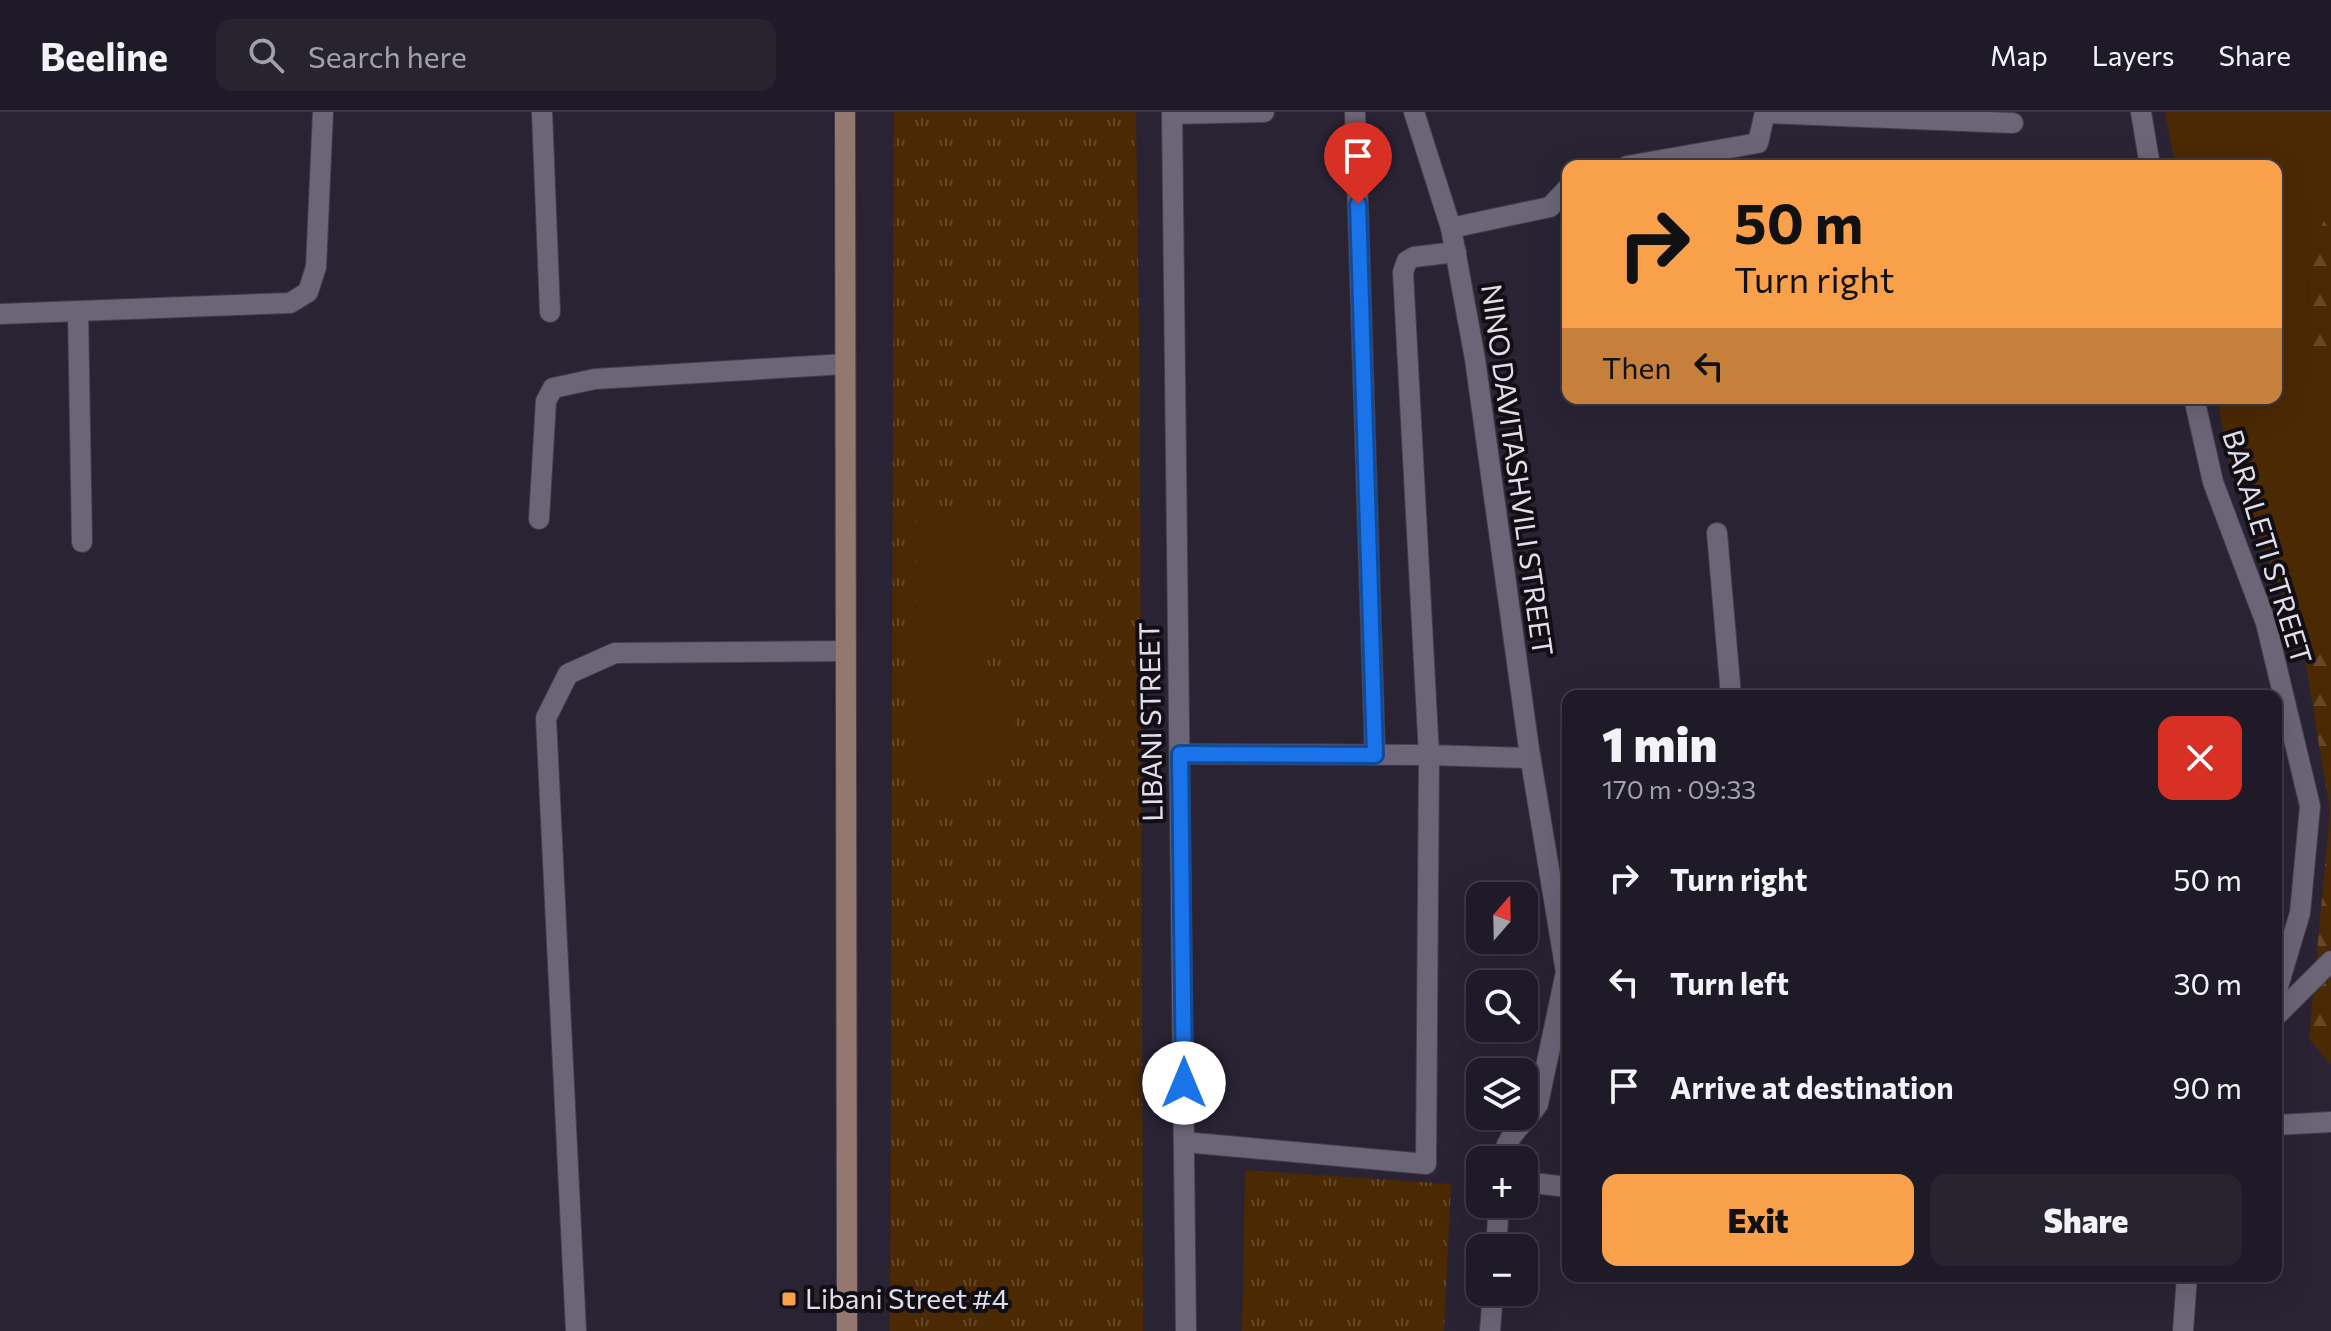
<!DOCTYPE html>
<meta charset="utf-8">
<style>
body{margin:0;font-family:Commissioner,sans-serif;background:#27232f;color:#f1f3f6;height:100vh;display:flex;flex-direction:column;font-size:30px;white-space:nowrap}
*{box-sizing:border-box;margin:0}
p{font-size:26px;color:#a1a1a7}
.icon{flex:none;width:44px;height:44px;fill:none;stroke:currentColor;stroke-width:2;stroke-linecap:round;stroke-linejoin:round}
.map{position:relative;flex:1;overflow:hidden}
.details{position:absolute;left:1562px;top:578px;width:720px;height:592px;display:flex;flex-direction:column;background:#1f1a27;border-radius:16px;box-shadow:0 8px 32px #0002,0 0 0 2px #3c3844}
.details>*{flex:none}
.guide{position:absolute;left:1562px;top:48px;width:720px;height:244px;border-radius:16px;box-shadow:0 8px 32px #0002,0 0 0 2px #3c3844;background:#f8a14a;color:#111;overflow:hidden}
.needle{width:52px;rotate:20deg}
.tools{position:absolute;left:1466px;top:770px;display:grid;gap:16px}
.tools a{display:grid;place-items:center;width:72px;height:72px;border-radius:16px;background:#1f1a27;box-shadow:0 8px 32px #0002,0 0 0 2px #3c3844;font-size:40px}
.pin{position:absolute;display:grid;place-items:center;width:68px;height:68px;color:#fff;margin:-82px -34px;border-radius:50% 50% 50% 0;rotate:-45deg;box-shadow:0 0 8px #0007}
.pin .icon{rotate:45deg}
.me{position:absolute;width:88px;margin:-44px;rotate:0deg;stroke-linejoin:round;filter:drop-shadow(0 0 6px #0008)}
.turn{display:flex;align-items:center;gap:28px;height:168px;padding:0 40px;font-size:36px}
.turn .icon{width:104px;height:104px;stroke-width:2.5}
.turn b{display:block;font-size:56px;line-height:68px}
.then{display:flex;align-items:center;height:76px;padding:0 40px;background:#0003;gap:16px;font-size:30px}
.round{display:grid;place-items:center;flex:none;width:84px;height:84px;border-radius:16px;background:#27232f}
.head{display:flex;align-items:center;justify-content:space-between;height:136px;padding:0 40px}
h1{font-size:48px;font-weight:800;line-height:60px}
.cta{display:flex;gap:16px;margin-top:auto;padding:16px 40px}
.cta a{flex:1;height:92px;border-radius:16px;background:#f8a14a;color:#111;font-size:32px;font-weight:800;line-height:92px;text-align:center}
.cta a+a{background:#27232f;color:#f1f3f6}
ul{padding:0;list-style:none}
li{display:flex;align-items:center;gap:24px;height:104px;padding:0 40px}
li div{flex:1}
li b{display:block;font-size:30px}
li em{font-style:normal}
header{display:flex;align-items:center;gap:48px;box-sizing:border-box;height:112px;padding:0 40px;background:#1f1a27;border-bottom:2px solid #3c3844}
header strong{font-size:38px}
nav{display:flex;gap:44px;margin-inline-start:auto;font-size:28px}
.search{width:560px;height:72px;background:#27232f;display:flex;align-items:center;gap:20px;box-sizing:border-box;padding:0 28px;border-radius:16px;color:#a1a1a7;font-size:30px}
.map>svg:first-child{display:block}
</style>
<header>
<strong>Beeline</strong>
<div class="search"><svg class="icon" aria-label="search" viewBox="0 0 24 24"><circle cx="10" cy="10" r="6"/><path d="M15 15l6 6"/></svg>Search here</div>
<nav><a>Map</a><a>Layers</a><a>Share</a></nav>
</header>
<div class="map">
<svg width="2331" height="1219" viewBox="0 0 2331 1219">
<defs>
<pattern id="grass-tufts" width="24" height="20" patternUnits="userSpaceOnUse" patternTransform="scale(2)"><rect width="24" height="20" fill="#4b2903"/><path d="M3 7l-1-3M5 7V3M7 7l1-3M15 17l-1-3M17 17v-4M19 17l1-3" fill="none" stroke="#654828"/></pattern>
<pattern id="forest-firs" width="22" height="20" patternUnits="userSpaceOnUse" patternTransform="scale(2)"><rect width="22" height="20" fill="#4b2903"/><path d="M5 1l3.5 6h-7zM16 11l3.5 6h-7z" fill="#654828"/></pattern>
</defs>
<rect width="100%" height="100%" fill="#292334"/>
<!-- grass -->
<g fill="url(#grass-tufts)">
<path d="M894,0H1136L1140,286L1143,1219H890Z"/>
<path d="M1245,1058L1451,1072L1444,1219H1242Z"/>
</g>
<!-- forest -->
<g fill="url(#forest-firs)">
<path d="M2331,95V264L2305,224L2311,134Z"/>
<path d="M2331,526V953L2309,927L2330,699L2302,529Z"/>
</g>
<!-- garden -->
<g fill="#4b2903">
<path d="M2165,0H2331V95L2311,134L2305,224L2331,264V526L2302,529L2229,350L2217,286H2276V54H2175Z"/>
<path d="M976,400L1001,428V522L978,540L979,554L1011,596L1015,617L977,667L957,681L929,672L915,653L916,401Z"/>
</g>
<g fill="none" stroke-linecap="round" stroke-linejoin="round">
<defs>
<g id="lane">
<path d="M542,0L550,200"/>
<path d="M1355,0L1375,643"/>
<path d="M1765,1L2013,11"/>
<path d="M1456,140L1414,145L1407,149L1403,160L1429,643L1530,646"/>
<path d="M78,199L82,430"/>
<path d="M0,202L290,191L308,180L316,155L323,0"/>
<path d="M539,407L546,289L553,276L595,267L845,252"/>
<path d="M1180,642L1429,643L1426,1052L1184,1030"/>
<path d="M1524,1070L1568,1075"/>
<path d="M576,1219L546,606L568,562L615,541L845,539"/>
</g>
<g id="street">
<path d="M1172,0L1186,1219"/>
<path d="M1414,0L1451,116L1475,247L1529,637L1566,860L1538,992C1525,1012 1505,1023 1503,1048"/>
<path d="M2141,0L2150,54"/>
<path d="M1172,2L1264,0"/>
<path d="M1627,54L1758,31L1765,0"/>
<path d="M1451,116L1550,95L1568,76"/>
<path d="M2194,286L2213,370L2266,511L2310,694L2300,801L2276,881"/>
<path d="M1717,421L1731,584"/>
<path d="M2276,904L2331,849"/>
<path d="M2276,1013L2331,1010"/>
<path d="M1496,1136L1499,1092"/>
<path d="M1490,1219L1493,1180"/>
<path d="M2183,1219L2187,1164"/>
</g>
<path id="secondary" d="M845,0L847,1219"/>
</defs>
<!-- lane casing -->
<use href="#lane" stroke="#443e4c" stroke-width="22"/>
<!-- street casing -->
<use href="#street" stroke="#443e4c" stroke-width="22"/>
<!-- secondary casing -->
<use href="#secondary" stroke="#443e4c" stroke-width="22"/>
<!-- lane -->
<use href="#lane" stroke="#6c6578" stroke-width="20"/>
<!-- street -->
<use href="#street" stroke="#6c6578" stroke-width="20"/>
<!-- secondary -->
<use href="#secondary" stroke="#94776e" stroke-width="20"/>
</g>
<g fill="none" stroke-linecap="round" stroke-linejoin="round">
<defs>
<path id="route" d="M1184,971L1180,642L1375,643L1358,92"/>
</defs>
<!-- route casing -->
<use href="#route" stroke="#114b97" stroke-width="20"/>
<!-- route -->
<use href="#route" stroke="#1a73e8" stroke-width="14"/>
</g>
<!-- markers -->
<rect fill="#f8a14a" stroke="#110e16" stroke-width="3" x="781" y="1179" width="16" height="16" rx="4"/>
<g text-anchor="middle" stroke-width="8" stroke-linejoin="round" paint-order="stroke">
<!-- street labels -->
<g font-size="28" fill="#e2dee9" stroke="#110e16">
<text transform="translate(1517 358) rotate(82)" y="10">NINO DAVITASHVILI STREET</text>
<text transform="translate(2267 435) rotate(73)" y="10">BARALETI STREET</text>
<text transform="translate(1151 610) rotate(-91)" y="10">LIBANI STREET</text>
</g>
<!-- poi labels -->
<g font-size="28" fill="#e2dee9" stroke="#110e16" text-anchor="start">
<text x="805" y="1197">Libani Street #4</text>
</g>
</g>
</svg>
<div class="tools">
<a><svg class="needle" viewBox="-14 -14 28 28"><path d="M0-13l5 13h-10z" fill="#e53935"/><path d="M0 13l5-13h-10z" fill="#a1a1a7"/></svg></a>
<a><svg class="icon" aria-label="search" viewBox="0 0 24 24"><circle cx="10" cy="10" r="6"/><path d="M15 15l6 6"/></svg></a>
<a><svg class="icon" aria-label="layers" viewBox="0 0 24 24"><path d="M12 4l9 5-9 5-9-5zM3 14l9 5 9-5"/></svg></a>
<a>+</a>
<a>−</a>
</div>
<div class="pin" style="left:1358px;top:92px;background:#d93025"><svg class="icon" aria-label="arrive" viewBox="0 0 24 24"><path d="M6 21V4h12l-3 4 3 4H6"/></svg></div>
<svg class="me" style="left:1184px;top:971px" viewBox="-20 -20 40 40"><circle r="19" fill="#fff"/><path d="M0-13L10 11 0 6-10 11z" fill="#1a73e8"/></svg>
<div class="guide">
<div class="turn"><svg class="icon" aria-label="right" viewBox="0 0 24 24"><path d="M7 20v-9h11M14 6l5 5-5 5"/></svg><div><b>50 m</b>Turn right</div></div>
<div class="then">Then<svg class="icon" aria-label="left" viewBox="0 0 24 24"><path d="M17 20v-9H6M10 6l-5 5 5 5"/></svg></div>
</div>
<section class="details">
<div class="head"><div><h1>1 min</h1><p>170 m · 09:33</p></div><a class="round" style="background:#d93025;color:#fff"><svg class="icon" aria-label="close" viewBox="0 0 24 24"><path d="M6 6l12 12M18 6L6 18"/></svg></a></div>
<ul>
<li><svg class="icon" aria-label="right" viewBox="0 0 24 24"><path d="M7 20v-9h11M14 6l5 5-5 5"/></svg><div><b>Turn right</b></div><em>50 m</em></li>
<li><svg class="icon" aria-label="left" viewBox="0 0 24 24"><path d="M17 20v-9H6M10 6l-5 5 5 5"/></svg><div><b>Turn left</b></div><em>30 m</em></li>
<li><svg class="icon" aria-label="arrive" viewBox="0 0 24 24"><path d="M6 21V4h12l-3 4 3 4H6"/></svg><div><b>Arrive at destination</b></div><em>90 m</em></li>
</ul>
<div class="cta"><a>Exit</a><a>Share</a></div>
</section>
</div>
